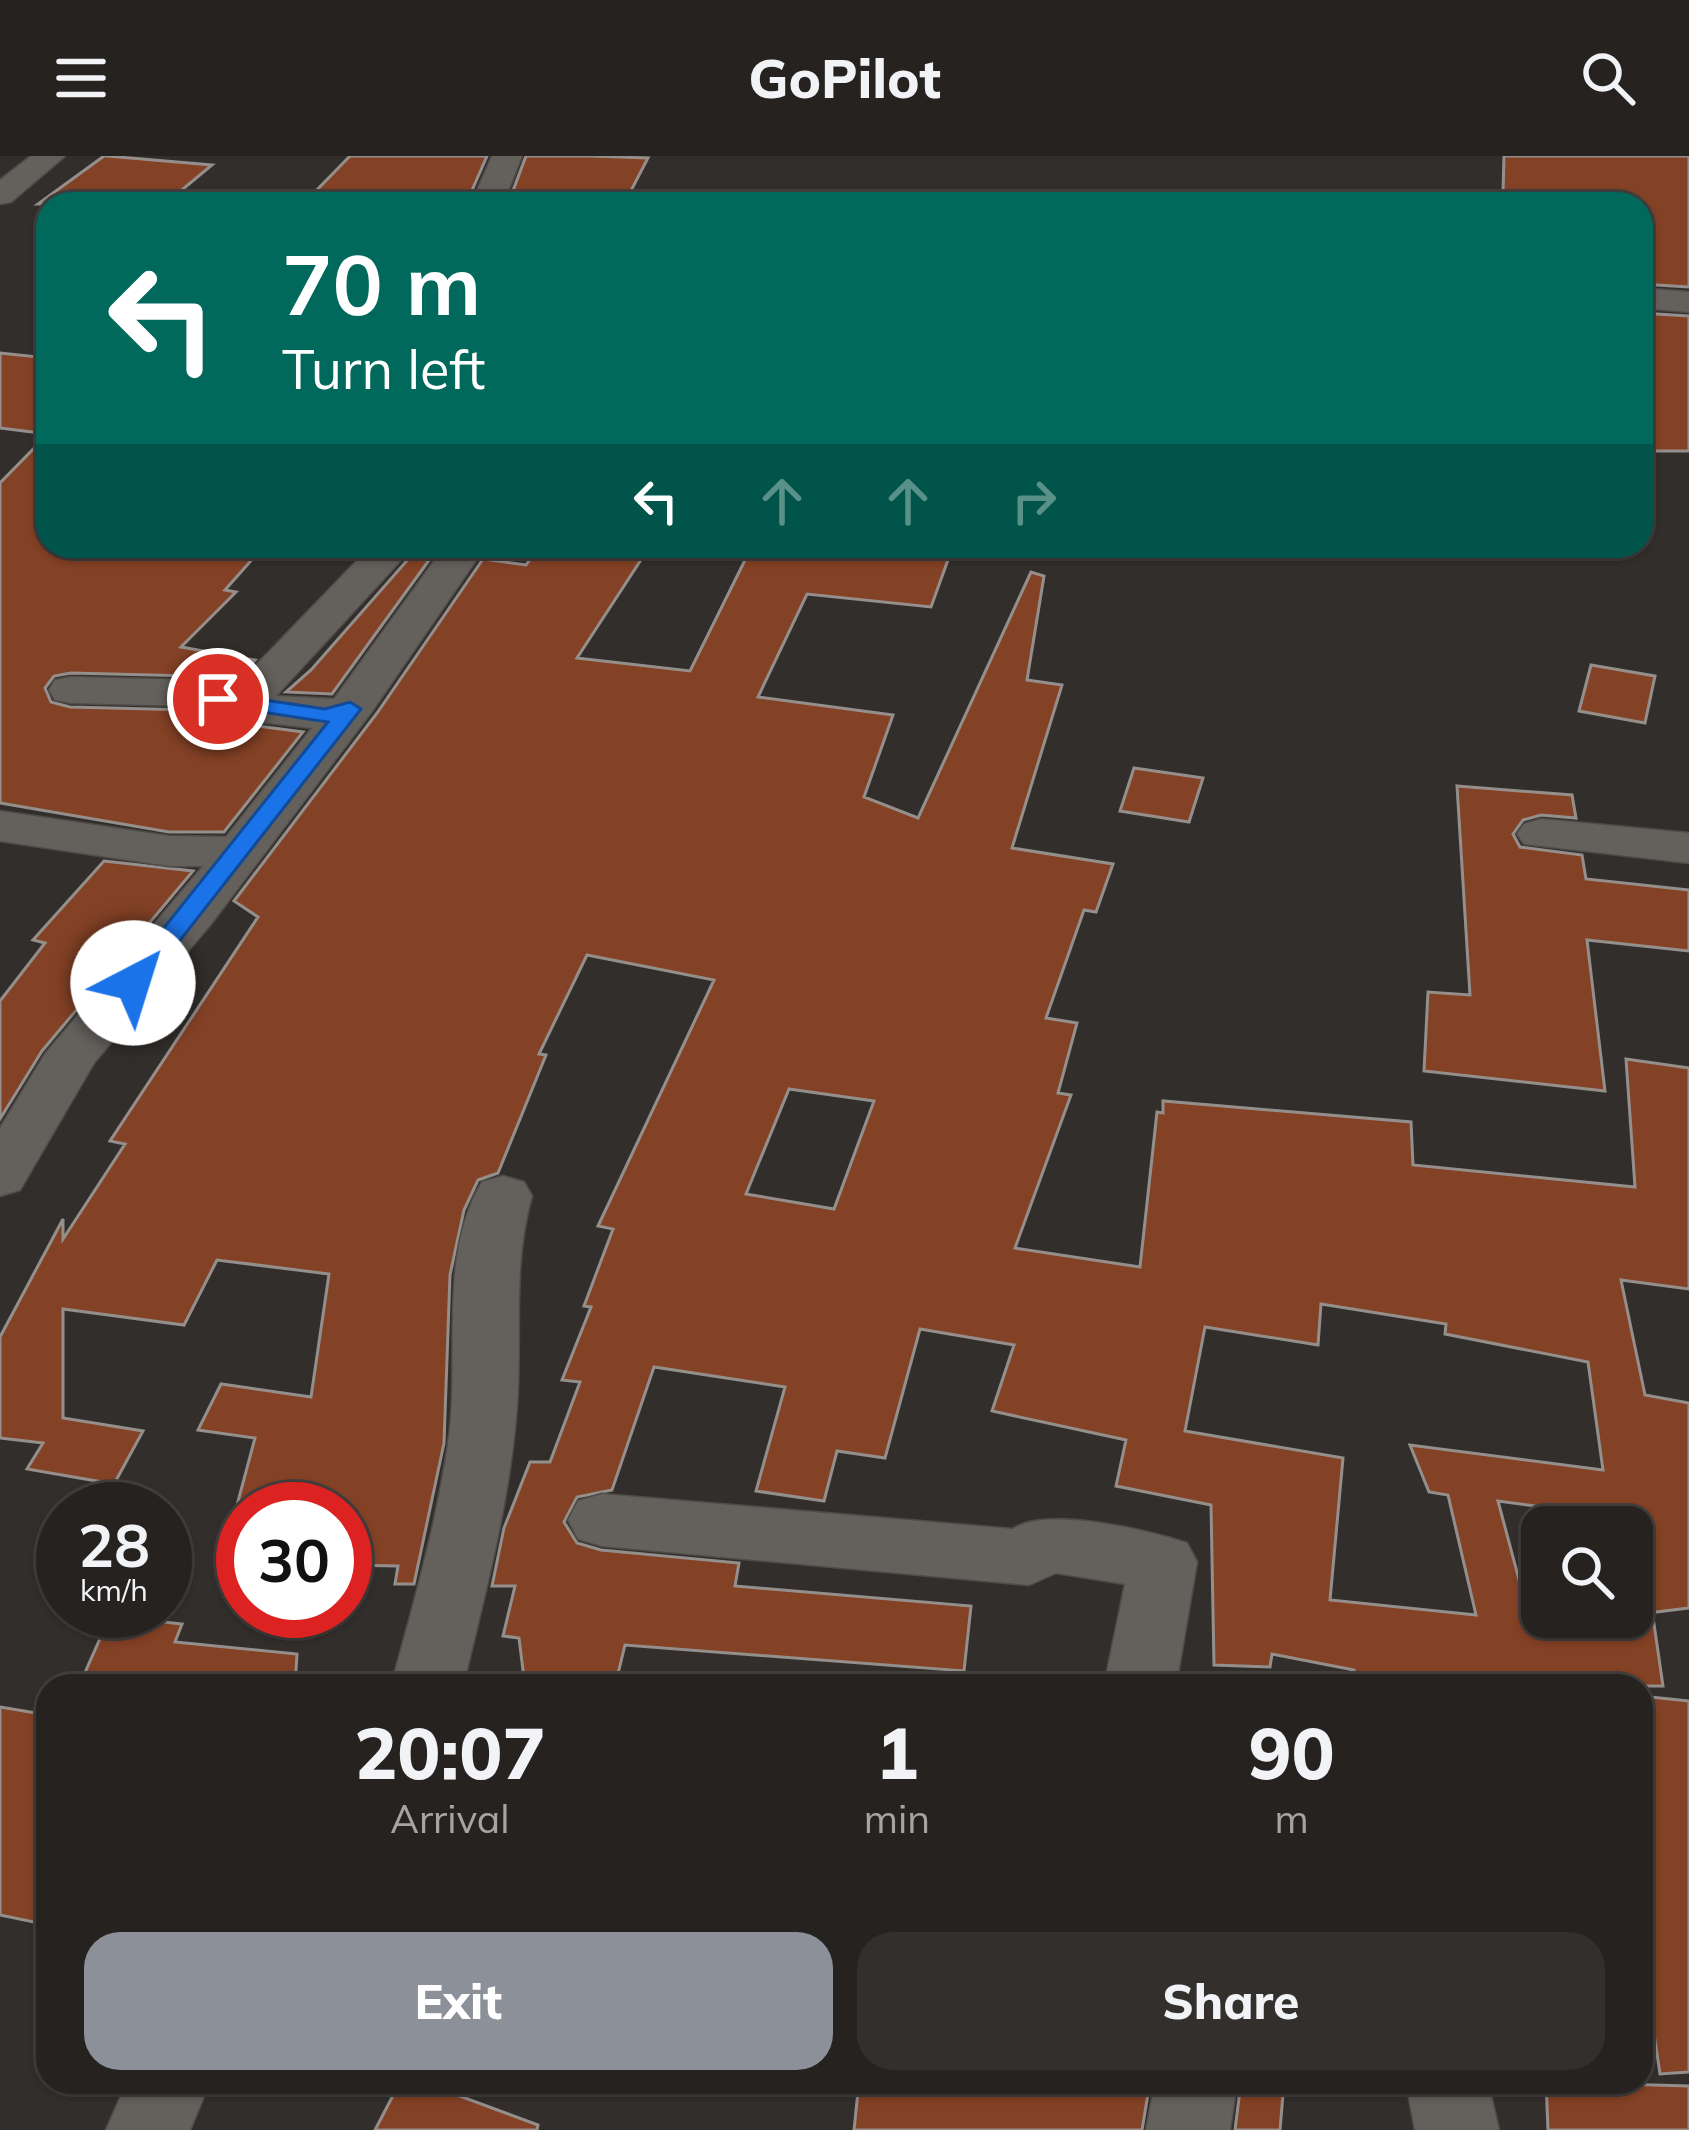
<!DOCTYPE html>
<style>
body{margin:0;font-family:Mulish,sans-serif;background:#322f2d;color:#f1f3f6;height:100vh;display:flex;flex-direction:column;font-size:45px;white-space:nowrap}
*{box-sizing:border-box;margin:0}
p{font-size:39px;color:#a4a4a5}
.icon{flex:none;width:66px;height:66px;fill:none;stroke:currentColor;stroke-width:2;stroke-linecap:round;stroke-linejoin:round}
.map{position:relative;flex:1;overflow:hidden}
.drawer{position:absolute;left:36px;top:1518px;width:1617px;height:420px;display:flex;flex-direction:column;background:#262220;border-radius:36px;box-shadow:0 3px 9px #0004,0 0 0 3px #423f3e}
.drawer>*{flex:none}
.hud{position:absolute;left:36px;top:36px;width:1617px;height:366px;border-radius:36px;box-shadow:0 3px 9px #0004,0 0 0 3px #423f3e;background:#00695c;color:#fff;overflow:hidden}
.buttons{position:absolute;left:1521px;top:1350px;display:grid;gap:24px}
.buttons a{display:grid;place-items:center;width:132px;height:132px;border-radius:24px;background:#262220;box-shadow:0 3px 9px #0004,0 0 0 3px #423f3e;font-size:60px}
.speed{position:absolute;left:36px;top:1326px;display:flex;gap:24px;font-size:60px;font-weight:700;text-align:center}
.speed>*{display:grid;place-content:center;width:156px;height:156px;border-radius:50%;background:#262220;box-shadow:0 3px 9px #0004,0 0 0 3px #423f3e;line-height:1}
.speed small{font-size:30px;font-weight:400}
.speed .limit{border:18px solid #d22;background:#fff;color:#111}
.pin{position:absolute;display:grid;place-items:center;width:102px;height:102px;color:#fff;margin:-51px;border:6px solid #fff;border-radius:50%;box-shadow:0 3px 12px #0007}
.me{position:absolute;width:132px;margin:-66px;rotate:40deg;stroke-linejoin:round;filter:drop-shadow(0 0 9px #0008)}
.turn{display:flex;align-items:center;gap:42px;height:252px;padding:0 48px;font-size:54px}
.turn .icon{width:156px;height:156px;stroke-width:2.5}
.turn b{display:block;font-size:84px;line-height:102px}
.lanes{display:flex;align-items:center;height:114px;padding:0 48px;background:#0003;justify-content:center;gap:60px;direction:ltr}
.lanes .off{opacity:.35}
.eta{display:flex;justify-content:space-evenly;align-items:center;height:204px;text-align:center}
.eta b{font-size:72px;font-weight:800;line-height:84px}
.button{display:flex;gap:24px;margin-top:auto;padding:24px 48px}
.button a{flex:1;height:138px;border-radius:36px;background:#8c9099;color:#fff;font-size:48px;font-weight:800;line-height:138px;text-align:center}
.button a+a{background:#322f2d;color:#f1f3f6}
header{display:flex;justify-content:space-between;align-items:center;height:156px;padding:0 48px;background:#262220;font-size:54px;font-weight:800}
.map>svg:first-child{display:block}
</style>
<header><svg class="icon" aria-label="menu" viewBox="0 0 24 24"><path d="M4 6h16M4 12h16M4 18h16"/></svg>GoPilot<svg class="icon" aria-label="search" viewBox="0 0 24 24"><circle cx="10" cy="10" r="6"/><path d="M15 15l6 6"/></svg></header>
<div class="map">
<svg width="1689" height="1974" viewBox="0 0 1689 1974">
<rect width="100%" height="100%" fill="#322e2b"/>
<!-- building -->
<g fill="#834125" stroke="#958f8c" stroke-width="3" fill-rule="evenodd">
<path d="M104,0H107L212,9L165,48H38Z"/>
<path d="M350,0H487L466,48L310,41Z"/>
<path d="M526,0H591L648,2L624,48H620L511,40Z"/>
<path d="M1504,0H1689V131L1641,128V44L1503,37Z"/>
<path d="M1641,157L1689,160V295H1641Z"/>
<path d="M0,197L48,202V278L0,272Z"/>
<path d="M48,278V390H264L225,434L236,436L181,491L255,504L231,529L193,520L71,517L54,520L45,532L51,546L70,551L191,554L242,568L303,576L224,676H169L0,647V327Z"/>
<path d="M540,390H650L577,502L690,515L752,390H953L931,451L807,438L758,541L893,559L864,641L918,662L1031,416L1044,420L1027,524L1062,529L1012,692L1113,708L1096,756L1084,754L1046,862L1077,867L1058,937L1071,939L1015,1092L1140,1111L1157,956L1163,957V945L1411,966L1413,1009L1635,1031L1626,903L1689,912V1133L1621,1124L1645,1239L1689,1247V1452L1632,1459V1371H1602L1601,1359L1498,1345L1529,1461H1653L1663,1530H1353L1354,1514L1272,1498L1270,1511L1214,1509L1211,1349L1116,1330L1126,1284L992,1255L1014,1189L920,1173L885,1302L837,1295L824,1345L756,1335L785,1231L654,1211L612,1334L577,1341L564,1366L577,1387L601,1394L739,1407L735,1430L971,1450L964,1515L625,1489L615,1530H525L519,1482L503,1480L515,1430H492L504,1372L530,1306H550L580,1226L562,1224L591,1151L584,1150L613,1073L598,1070L714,824L587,799L539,898L546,899L498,1017L478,1024L464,1054L450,1119L444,1287L414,1428H395L398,1410L345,1409V1353H236L255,1282L198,1274L221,1228L311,1241L329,1118L217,1104L184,1169L63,1153V1262L143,1275L114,1328L27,1313L43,1287L0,1282V1181L63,1063V1083L125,988L110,985L258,761L234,745L377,557L483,403L526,409ZM789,933L874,945L834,1053L746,1038ZM1321,1148L1446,1168L1445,1178L1588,1206L1603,1314L1410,1289L1429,1336L1448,1339L1476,1459L1330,1444L1343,1302L1185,1275L1205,1171L1318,1189Z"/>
<path d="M417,393L435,396L332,538L286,536L311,514Z"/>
<path d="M1591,509L1655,520L1645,567L1579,555Z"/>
<path d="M1134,612L1203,622L1189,666L1120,655Z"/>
<path d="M1457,630L1572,639L1576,662L1541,659L1523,664L1513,678L1520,691L1582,699L1586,723L1689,734V795L1587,784L1605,935L1424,915L1428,836L1470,839Z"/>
<path d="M104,705L193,715L42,895L0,963V845L45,787L33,784Z"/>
<path d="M110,1460L182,1468L175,1486L297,1498L295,1530H79Z"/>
<path d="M1641,1540L1689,1545V1916L1660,1918L1641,1791Z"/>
<path d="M0,1551L48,1559V1769L0,1759Z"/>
<path d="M400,1926H422L538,1969L537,1974H375Z"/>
<path d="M859,1926H1150L1142,1974H854Z"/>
<path d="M1241,1926H1284L1280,1974H1235Z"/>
<path d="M1546,1926L1689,1930V1974H1548Z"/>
</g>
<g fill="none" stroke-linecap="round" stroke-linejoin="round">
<defs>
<g id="street">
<path d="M31,0H65L11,46L0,48V24Z"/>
<path d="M492,0H522L503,48H471Z"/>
<path d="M1641,132L1689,136V156L1641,152Z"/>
<path d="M371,390H414L276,540L334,543L445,390H486L373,554L211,768L94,907L20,1034L0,1040V972L45,898L203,710H169L0,685V655L169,680L226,681L312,572L242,564L192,550L71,547L55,544L49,534L55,524L71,521L193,524L232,534Z"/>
<path d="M1541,663L1689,677V707L1524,688L1517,678L1524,668Z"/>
<path d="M503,1020L524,1026L532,1040C512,1110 522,1179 517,1250C510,1345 485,1438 463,1530H391C413,1450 436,1370 448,1288C461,1205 437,1100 482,1026Z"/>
<path d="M602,1338L1013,1373C1045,1350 1149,1374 1187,1387L1197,1406L1176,1530H1104L1125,1428L1056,1417L1029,1429L602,1390L578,1383L568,1364L578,1345Z"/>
<path d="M127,1926H210L190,1974H106Z"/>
<path d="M1155,1926H1237L1230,1974H1146Z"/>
<path d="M1406,1926H1488L1499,1974H1415Z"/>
</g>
</defs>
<!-- street casing -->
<use href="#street" stroke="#4e4b48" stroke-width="3"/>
<!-- street -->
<use href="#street" fill="#64605c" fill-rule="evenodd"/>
</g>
<!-- route -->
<path fill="#1a73e8" stroke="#114b97" stroke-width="3" d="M218,537L325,553L350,546L361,553L142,833H124L120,827L124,822L328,566L210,548V539Z"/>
</svg>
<div class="buttons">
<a><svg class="icon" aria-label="search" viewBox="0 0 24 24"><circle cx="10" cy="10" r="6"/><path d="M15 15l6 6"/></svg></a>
</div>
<div class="speed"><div>28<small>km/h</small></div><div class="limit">30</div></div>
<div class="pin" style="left:218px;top:543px;background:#d93025"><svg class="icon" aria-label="arrive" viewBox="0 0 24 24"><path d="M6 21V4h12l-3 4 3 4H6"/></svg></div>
<svg class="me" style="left:133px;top:827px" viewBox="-20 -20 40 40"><circle r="19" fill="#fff"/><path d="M0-13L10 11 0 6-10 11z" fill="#1a73e8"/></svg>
<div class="hud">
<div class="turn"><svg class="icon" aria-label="left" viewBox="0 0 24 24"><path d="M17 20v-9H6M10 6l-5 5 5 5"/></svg><div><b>70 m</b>Turn left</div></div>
<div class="lanes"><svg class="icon" aria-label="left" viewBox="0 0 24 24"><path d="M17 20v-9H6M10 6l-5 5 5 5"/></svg><svg class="icon off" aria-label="ahead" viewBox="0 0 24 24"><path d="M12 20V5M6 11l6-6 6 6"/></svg><svg class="icon off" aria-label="ahead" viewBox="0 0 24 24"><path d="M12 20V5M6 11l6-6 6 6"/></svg><svg class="icon off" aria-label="right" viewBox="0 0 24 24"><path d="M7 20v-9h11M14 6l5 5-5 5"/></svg></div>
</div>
<section class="drawer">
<div class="eta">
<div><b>20:07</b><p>Arrival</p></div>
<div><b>1</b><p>min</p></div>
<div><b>90</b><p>m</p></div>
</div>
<div class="button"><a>Exit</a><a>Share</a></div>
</section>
</div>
